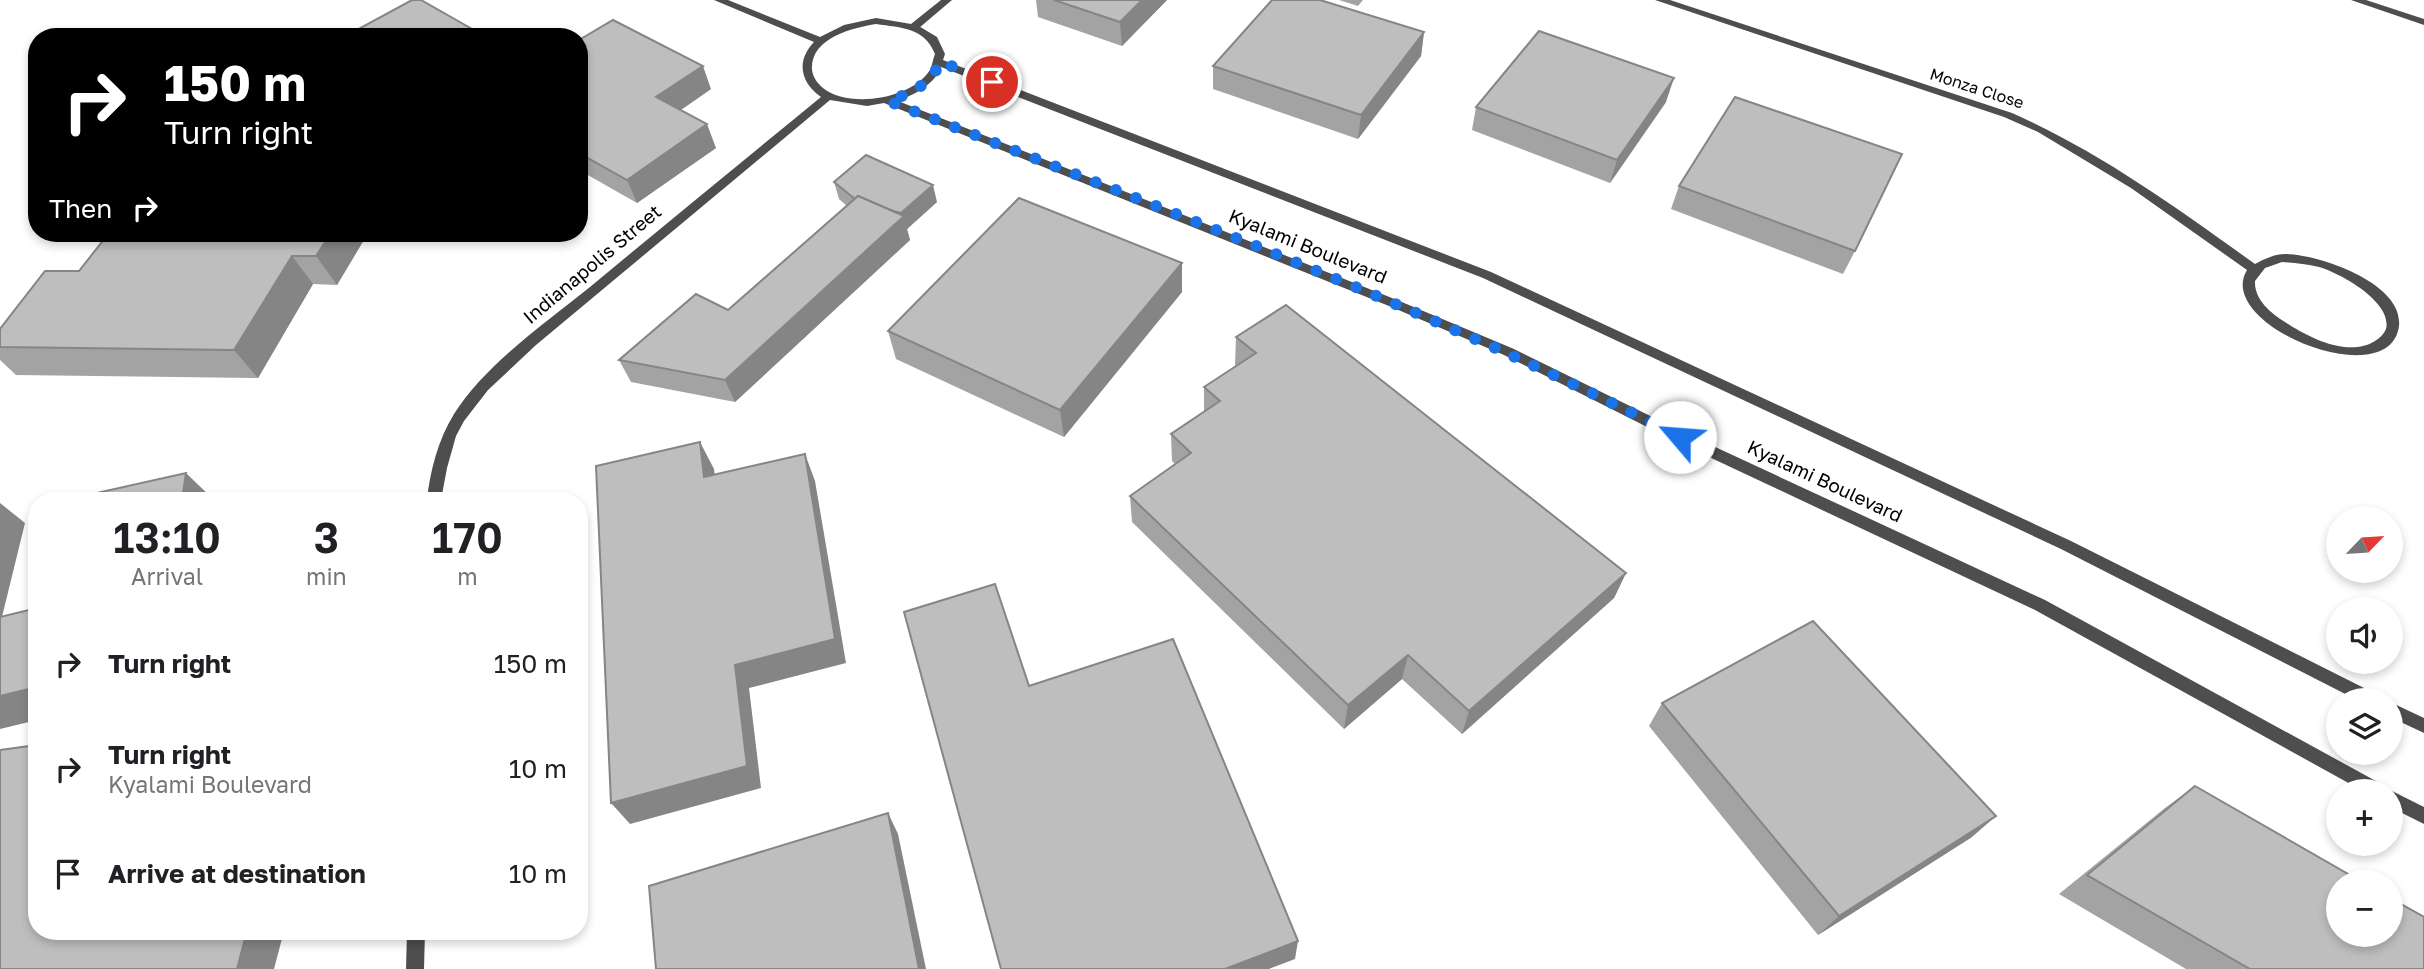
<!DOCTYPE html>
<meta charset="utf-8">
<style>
body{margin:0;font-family:"Golos Text",sans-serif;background:#f2f2f2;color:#202124;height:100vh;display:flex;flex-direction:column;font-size:26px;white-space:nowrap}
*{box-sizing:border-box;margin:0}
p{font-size:23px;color:#757577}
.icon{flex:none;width:38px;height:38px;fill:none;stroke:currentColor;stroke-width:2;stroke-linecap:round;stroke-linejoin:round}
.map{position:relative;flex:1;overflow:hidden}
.drawer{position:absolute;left:28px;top:492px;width:560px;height:448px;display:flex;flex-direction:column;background:#fff;border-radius:28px;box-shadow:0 4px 10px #0003}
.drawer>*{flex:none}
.top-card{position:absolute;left:28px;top:28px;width:560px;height:214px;border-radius:28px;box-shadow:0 4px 10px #0003;background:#000;color:#fff;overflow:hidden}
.needle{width:46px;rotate:65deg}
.controls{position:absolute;left:2326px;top:506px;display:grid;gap:14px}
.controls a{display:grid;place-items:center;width:77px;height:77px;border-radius:50%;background:#fff;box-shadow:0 4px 10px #0003;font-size:35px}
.pin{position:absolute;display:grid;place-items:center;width:60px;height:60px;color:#fff;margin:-30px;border:4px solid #fff;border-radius:50%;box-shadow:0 2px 7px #0007}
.me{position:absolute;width:77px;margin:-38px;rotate:297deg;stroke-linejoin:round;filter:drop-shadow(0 0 5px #0008)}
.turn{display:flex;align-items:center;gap:24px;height:147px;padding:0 21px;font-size:32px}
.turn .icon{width:91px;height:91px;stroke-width:2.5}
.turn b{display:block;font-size:49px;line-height:60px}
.then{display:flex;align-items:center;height:66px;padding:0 21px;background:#0003;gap:14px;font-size:26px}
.eta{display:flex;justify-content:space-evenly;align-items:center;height:119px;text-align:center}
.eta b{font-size:42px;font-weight:600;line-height:49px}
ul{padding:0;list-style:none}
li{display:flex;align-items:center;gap:21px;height:105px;padding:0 21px}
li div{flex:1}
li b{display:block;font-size:26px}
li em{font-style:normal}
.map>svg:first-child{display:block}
</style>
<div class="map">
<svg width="2424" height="969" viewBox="0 0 2424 969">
<rect width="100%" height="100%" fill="#fff"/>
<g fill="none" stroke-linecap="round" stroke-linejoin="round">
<!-- lane -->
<g fill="#4e4e4e" fill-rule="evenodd">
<path d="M941,0H952L919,28H911V24Z"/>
<path d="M1655,0H1670L2012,113C2100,152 2177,208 2255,264C2264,259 2275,254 2285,254C2318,254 2404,283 2399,326C2390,396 2213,325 2247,270L2131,188L2038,132L2004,117ZM2282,262C2294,263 2307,264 2319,267C2340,273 2393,302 2386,329C2384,334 2380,338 2375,341C2348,358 2308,337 2285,322C2270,313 2254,299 2255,281L2265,268Z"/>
<path d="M2351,0H2366L2424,19V25Z"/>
</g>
<!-- street -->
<g fill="#4e4e4e" fill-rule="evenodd">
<path d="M714,0H728L820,37L844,25L876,18L917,25L937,37L945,54L943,60L1491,272L2071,541L2378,695L2380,700H2357L2061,549L1483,278L941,67C934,85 915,94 898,101L1397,300L1514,349L1685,433L2045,600L2385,786L2387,791H2363L2035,610L1675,441L1504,355L1389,306L884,103L867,106L830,100L536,345L488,390L464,421L456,436L447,468L441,500H427C430,471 438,440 454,414C485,365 544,324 590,287C667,223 744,160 821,97C800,82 796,61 814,42ZM876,24C902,28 924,27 935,54C933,59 932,66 930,70C912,99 849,109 823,88C817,83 813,77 812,70C810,38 852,28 876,24Z"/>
<path d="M2390,702L2424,718V733L2390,717Z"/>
<path d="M2390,790L2424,807V824L2390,807V791H2388Z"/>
<path d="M407,931H425L424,969H406Z"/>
</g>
</g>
<!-- wall -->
<g fill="#a3a3a3">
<path d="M1036,0H1167L1122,46L1038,17Z"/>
<path d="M1339,0H1363L1358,6Z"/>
<path d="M1424,32L1421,56L1358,139L1213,89V66Z"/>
<path d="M579,40L711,89L681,110L716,148L637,203L579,170Z"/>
<path d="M1666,102L1610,183L1472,130L1476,107Z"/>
<path d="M834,182L937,202L907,229L910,240L735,402L631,382L619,360L728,310L847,206L839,199Z"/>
<path d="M1679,186L1855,251L1843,274L1671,209Z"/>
<path d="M109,233H368L337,285L313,284L258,378L16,375L0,360V329L79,271Z"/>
<path d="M1182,263V292L1064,437L896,359L888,331Z"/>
<path d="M1236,337L1626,573L1614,598L1462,734L1402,679L1344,729L1132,522L1130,496L1175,464L1172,461L1171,434L1204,412V387L1237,366L1235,365Z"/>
<path d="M1662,703L1972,837L1818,935L1649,726Z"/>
<path d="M2195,786L2424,969H2186L2059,894L2165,808Z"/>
</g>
<!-- shaded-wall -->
<g fill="#858585">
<path d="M1142,0H1167L1122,46L1120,22Z"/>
<path d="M1424,32L1421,56L1358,139L1361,115Z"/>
<path d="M703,66L711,89L666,120L656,97Z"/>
<path d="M1674,78L1666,102L1610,183L1617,160Z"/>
<path d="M707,124L716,148L637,203L627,180Z"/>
<path d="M933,185L937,202L907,229L910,240L735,402L725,380L902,218L901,213Z"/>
<path d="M331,233H368L337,285L316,256Z"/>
<path d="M292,256L313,284L258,378L234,350Z"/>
<path d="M1182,263V292L1064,437L1060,410Z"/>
<path d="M700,442L714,469L718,503L704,477Z"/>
<path d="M805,454L815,481L846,663L749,688L761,788L630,824L611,803Z"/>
<path d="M186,473L213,499V500H182Z"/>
<path d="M0,503L25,523L0,625Z"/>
<path d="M1626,573L1614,598L1462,734L1469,711Z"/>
<path d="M1408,655L1402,679L1344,729L1348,705Z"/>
<path d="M37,687V720L0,729V696Z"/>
<path d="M888,813L898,834L926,969H919Z"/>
<path d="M1996,816L1972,837L1818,935L1839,916Z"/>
<path d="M247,931H284L274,969H237Z"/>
<path d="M1298,941L1295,959L1269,969H1225Z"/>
</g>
<!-- building -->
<g fill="#bebebe" stroke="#858585" stroke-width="2">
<path d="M412,0H421L486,37H357L351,33Z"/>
<path d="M1054,0H1142L1120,22Z"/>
<path d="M1272,0H1320L1424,32L1361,115L1213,66Z"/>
<path d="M613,20L703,66L656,97L707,124L627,180L579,153V40Z"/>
<path d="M1539,31L1674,78L1617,160L1476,107Z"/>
<path d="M1735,97L1902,154L1855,251L1679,186Z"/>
<path d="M866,155L933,185L901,213L893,211L858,196L855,199L834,182Z"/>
<path d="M858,196L904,216L725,380L619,360L696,294L728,310Z"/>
<path d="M1019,198L1182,263L1060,410L888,331Z"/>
<path d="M109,233H331L316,256H292L234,350L0,347V329L45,271H79Z"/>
<path d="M1286,305L1626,573L1469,711L1408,655L1348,705L1130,496L1191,453L1171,434L1220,401L1204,387L1256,353L1236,337Z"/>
<path d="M700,442L704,477L805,454L835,639L735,665L747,766L611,803L596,466Z"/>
<path d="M186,473L182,500H82L83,496Z"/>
<path d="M995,584L1029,686L1173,639L1298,941L1225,969H1001L904,612Z"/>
<path d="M37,608V687L0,696V617Z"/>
<path d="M1813,621L1996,816L1839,916L1662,703Z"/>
<path d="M37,745V931H247L237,969H0V750Z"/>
<path d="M2195,786L2362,882H2338V934H2390V898L2424,917V969H2250L2087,875Z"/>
<path d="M888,813L919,969H656L649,886Z"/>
</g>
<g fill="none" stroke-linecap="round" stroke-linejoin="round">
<!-- route -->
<path stroke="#1a73e8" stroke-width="12" stroke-dasharray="0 21.6" d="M992,82L941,62C929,85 912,93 888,101C1155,206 1425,306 1680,437"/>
</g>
<g text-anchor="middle" stroke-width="6" stroke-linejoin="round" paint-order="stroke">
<!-- far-street labels -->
<g font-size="16" fill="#000" stroke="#fff">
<text transform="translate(1977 88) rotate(18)" y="6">Monza Close</text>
</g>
<!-- street labels -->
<g font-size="19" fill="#000" stroke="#fff">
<text transform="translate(1308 246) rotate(22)" y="7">Kyalami Boulevard</text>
<text transform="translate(592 264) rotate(-40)" y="7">Indianapolis Street</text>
<text transform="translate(1825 481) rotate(25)" y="7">Kyalami Boulevard</text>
</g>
</g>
</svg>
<div class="controls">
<a><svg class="needle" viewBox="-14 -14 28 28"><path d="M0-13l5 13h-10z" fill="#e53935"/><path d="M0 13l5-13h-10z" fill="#757577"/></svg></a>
<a><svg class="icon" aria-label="sound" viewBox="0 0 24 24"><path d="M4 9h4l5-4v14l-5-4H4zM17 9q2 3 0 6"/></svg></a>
<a><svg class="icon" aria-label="layers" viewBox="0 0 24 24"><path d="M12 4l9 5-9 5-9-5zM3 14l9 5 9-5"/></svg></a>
<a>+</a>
<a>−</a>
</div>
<div class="pin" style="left:992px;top:82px;background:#d93025"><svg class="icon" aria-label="arrive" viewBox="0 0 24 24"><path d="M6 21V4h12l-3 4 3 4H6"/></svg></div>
<svg class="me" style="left:1680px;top:437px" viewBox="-20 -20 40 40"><circle r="19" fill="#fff"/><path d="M0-13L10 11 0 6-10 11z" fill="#1a73e8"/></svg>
<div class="top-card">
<div class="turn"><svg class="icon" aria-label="right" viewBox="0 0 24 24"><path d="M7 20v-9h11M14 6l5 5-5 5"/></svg><div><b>150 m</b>Turn right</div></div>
<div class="then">Then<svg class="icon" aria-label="right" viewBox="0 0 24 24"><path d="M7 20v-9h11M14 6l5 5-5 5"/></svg></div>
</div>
<section class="drawer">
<div class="eta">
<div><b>13:10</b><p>Arrival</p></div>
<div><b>3</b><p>min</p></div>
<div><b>170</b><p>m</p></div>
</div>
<ul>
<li><svg class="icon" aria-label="right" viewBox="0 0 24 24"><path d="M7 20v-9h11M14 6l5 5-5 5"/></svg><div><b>Turn right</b></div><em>150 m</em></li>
<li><svg class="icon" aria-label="right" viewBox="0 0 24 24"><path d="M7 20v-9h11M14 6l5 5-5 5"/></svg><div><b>Turn right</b><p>Kyalami Boulevard</p></div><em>10 m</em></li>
<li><svg class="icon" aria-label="arrive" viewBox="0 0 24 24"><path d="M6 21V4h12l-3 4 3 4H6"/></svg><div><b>Arrive at destination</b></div><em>10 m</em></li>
</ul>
</section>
</div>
